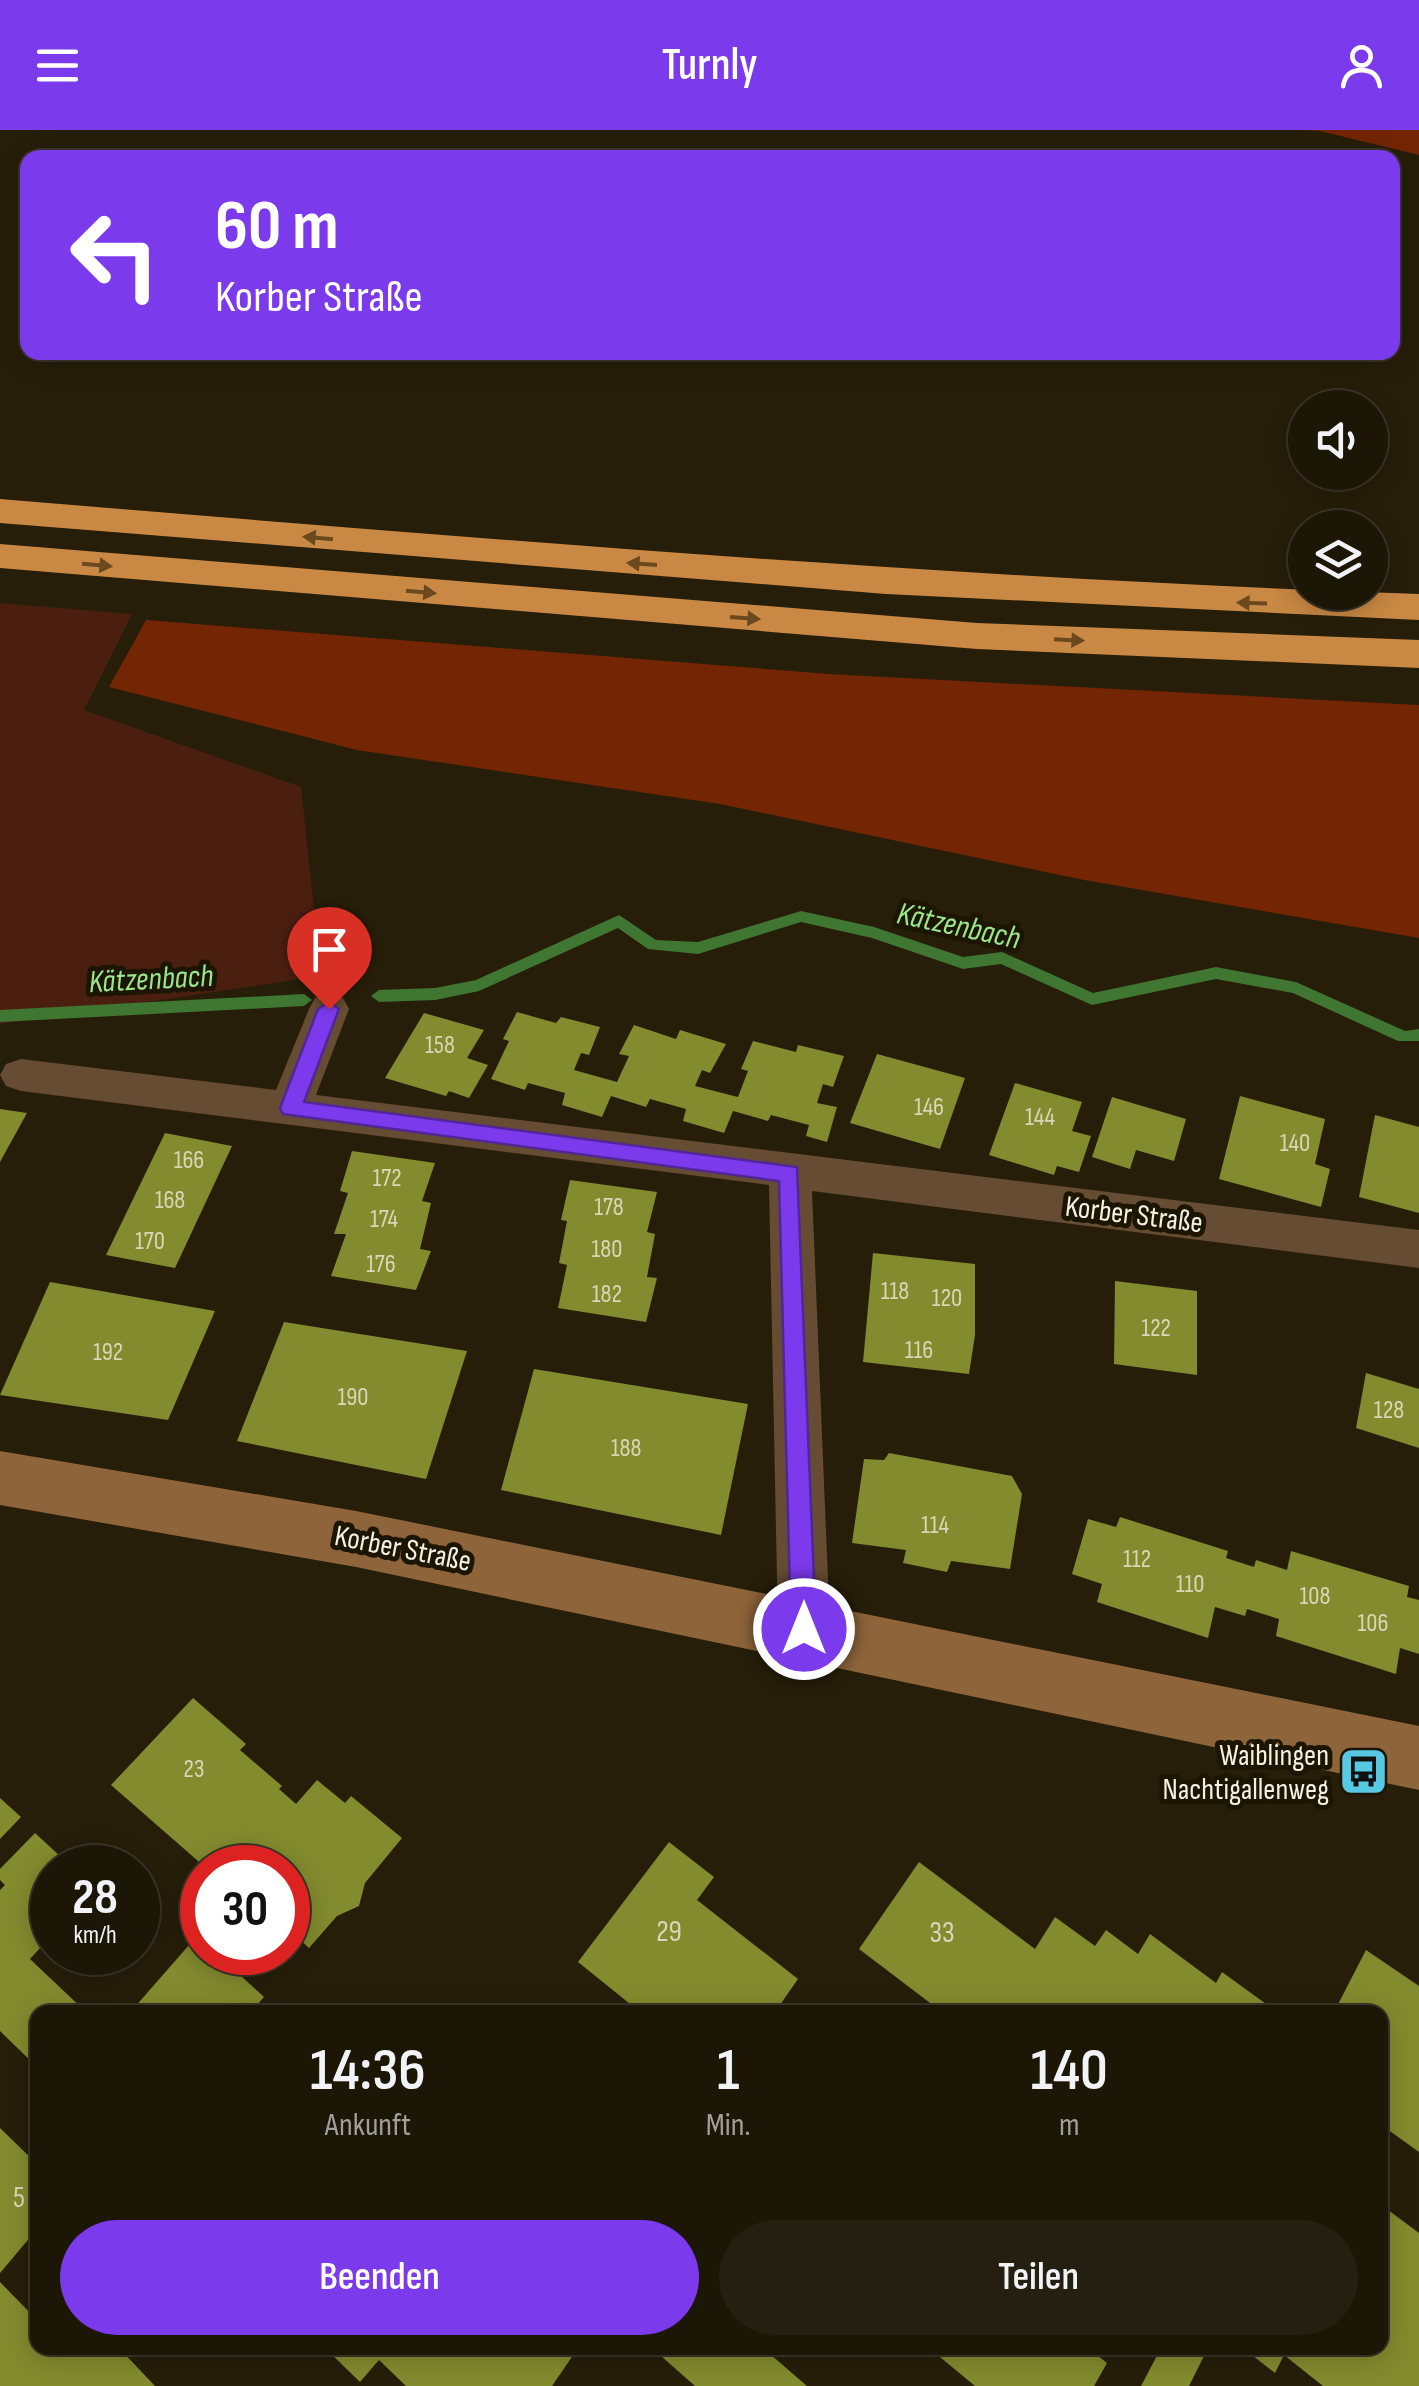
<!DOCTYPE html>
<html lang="de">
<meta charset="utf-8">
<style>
body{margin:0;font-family:"Sofia Sans Condensed",sans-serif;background:#251f11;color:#f1f3f6;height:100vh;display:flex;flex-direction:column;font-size:38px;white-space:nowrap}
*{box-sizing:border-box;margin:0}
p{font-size:32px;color:#a09f9b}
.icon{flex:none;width:55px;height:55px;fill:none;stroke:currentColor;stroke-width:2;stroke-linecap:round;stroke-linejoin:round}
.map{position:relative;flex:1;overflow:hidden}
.panel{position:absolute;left:30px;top:1875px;width:1358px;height:350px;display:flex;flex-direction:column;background:#1c1607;border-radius:20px;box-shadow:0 5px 25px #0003,0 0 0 2px #3a3528}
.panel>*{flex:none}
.banner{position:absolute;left:20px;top:20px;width:1380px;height:210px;border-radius:20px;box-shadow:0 5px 25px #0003,0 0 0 2px #3a3528;background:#7c3aed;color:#fff;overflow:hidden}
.buttons{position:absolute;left:1288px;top:260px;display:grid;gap:20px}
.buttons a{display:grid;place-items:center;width:100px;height:100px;border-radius:50%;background:#1c1607;box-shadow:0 5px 25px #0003,0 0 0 2px #3a3528;font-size:50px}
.speed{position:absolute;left:30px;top:1715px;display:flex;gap:20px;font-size:50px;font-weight:700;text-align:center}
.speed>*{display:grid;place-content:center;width:130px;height:130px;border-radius:50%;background:#1c1607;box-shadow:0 5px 25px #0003,0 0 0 2px #3a3528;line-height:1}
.speed small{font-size:25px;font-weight:400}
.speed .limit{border:15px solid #d22;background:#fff;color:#111}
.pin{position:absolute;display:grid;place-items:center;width:85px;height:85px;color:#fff;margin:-102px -42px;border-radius:50% 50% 50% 0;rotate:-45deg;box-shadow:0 0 10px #0007}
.pin .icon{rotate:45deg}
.me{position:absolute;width:110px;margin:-55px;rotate:0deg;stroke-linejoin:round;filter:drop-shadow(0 0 8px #0008)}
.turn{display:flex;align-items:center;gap:35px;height:210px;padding:0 30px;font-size:45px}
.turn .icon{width:130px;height:130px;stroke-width:2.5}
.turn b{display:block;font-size:70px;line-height:85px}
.eta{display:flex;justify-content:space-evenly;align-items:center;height:170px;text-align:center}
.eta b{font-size:60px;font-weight:600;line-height:70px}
.button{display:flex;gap:20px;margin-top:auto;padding:20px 30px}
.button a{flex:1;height:115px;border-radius:60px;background:#7c3aed;color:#fff;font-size:40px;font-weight:600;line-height:115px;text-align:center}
.button a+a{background:#251f11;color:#f1f3f6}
header{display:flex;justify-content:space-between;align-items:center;height:130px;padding:0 30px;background:#7c3aed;color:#fff;font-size:45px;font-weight:600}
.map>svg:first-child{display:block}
</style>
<header><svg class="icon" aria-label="menu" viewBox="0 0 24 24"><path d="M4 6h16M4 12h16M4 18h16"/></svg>Turnly<svg class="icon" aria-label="person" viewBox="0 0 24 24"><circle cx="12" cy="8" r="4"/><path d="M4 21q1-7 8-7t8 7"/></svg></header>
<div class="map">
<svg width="1419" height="2256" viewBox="0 0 1419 2256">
<rect width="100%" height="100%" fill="#261e09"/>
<!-- green -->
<path fill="#4a1f10" d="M0,473L132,484L84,580L301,657L321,846L0,894Z"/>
<!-- forest -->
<g fill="#732504">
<path d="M1304,0H1419V25L1320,1Z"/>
<path d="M146,490L829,544L1419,575V808L1084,750L720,674L357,620L109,557Z"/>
</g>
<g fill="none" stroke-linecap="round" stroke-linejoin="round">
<!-- stream -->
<g fill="#3f7631" fill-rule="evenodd">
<path d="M801,781L874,797L963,827L1002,822L1093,863L1216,837L1296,852L1405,901L1419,899V911H1398L1293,863L1216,849L1092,875L1001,834L963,839L872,808L801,792L698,824L648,819L618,798L479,861L435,870L379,872L371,866L379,860L435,858L476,850L619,785L656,810L698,812Z"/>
<path d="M304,864L312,870L304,876L0,892V880Z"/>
</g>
</g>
<!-- building -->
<g fill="#828b2e">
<path d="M517,882L556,893L561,887L600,897L589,925L581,923L574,940L617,952L629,926L619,924L634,895L676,909L680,900L726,914L710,943L702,940L695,956L738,967L748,941L741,939L753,911L796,922L798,915L844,926L833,957L823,954L817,973L837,977L827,1012L806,1006L809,995L771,985L768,991L733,981L724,1003L683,991L686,979L650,969L646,977L611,966L602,987L562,975L565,963L528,953L525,960L491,949L509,911L503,909Z"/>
<path d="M424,883L484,900L467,928L488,935L469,968L449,961L446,966L385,948Z"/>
<path d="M877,924L965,948L940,1019L850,993Z"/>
<path d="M1015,953L1082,972L1072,1001L1091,1006L1079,1042L1057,1036L1054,1045L989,1025Z"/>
<path d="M1240,966L1325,989L1315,1034L1330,1039L1321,1077L1219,1049Z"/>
<path d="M1112,967L1186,989L1174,1031L1136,1020L1130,1039L1092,1027Z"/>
<path d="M0,979L27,983L0,1032Z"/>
<path d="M1375,985L1419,997V1083L1359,1067Z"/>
<path d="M165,1003L232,1016L175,1138L106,1125Z"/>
<path d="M352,1021L435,1033L422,1071L431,1073L420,1119L431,1121L416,1160L331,1146L346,1104H334L348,1063L340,1061Z"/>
<path d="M570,1050L657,1062L647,1102L655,1104L647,1147L657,1148L646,1192L558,1178L567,1135L559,1133L567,1091L561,1090Z"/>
<path d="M873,1123L975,1134V1205L969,1244L863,1232Z"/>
<path d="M1115,1151L1197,1161V1245L1114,1234Z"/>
<path d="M50,1152L215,1181L168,1290L0,1265Z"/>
<path d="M284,1192L467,1221L426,1349L237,1311Z"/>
<path d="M534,1239L748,1274L721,1405L501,1360Z"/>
<path d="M1366,1243L1419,1259V1318L1356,1298Z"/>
<path d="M889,1323L1012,1346L1022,1364L1010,1439L951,1431L947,1442L903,1433L906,1420L852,1413L864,1329L884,1330Z"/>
<path d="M1120,1387L1228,1421L1226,1428L1254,1437L1256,1430L1287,1440L1291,1421L1409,1456L1407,1467L1419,1470V1524L1400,1518L1396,1544L1276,1506L1279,1489L1247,1479L1245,1486L1215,1477L1208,1508L1097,1472L1102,1454L1072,1444L1088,1389L1116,1397Z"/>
<path d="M193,1568L246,1614L240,1620L282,1656L279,1659L296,1674L317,1650L345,1673L351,1666L402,1708L365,1753L359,1776L337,1786L309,1818L288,1799V1738H215L211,1734L206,1738L111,1655Z"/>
<path d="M0,1668L21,1687L0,1709Z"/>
<path d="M35,1703L73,1738H52V1773L43,1783L52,1792V1805L30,1829L86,1882H38V1938L0,1901V1760L5,1755L0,1750V1739Z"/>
<path d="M669,1712L714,1747L697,1770L798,1849L775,1882H640L578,1832Z"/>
<path d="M919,1732L1035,1819L1055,1787L1095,1816L1106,1800L1138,1824L1150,1804L1216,1853L1222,1842L1277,1882H942L859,1819Z"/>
<path d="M197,1806L202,1812V1822H215L264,1867L251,1882H137L133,1879Z"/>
<path d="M1366,1820L1419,1856V2022L1380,1994V1882H1334Z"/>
<path d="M0,1998L38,2035V2098L0,2143Z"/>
<path d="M1380,2074L1419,2103V2256H1323L1284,2225L1275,2243L1243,2218H1380Z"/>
<path d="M0,2152L38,2191V2218H119L155,2256H0Z"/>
<path d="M325,2218H578L552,2256H406L379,2230L360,2252Z"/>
<path d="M652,2218H763L807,2256H695Z"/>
<path d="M929,2218H1088L1107,2233L1094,2256H975Z"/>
<path d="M1161,2218H1208L1189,2256H1141Z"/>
</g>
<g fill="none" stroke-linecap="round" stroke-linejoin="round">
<!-- street -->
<path fill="#664c32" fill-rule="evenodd" d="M329,864L343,868L349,879L316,965L1419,1100V1138L812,1061L830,1499L822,1516L804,1523L786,1516L778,1499L769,1055L21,961L6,956L0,945L6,934L21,929L276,960L309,879L315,868Z"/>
<!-- secondary -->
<path fill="#8e643a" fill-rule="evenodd" d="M0,1321L356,1381L1419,1596V1660L356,1437L0,1375Z"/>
<!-- highway -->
<g fill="#c98843" fill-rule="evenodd">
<path d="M0,369C472,408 949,448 1419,464V490L886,464L0,393Z"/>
<path d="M0,414L977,493L1419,510V538L977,519L0,438Z"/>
</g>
</g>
<!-- one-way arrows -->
<defs><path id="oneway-solid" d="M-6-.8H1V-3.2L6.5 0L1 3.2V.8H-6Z" transform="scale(2.5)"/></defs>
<g fill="#6a491f">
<use href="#oneway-solid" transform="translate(318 408) rotate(-175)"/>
<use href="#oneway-solid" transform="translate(642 434) rotate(-176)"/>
<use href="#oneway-solid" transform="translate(97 435) rotate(5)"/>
<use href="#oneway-solid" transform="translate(421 462) rotate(5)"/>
<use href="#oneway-solid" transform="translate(1252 473) rotate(-178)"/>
<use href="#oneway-solid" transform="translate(745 488) rotate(4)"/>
<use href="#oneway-solid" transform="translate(1069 510) rotate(3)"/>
</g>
<!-- route -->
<path fill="#7c3aed" stroke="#51269a" stroke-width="2.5" d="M329,872L339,879L304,972L797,1037L816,1499L813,1508L804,1511L794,1508L791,1499L779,1051L283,984L280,978L318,879Z"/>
<!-- icons -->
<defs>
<symbol id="bus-square" viewBox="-11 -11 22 22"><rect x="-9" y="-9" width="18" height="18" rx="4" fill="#57c9e2" stroke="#1c1502"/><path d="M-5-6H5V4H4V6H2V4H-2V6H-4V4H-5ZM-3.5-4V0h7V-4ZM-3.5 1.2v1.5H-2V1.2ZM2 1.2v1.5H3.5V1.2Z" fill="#111"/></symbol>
</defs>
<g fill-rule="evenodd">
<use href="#bus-square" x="1336" y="1614" width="55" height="55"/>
</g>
<g text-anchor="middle" stroke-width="10" stroke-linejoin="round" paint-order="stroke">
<!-- number labels -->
<g font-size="25" fill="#d8d7b6">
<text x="440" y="923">158</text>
<text x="929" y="985">146</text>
<text x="1040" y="995">144</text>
<text x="1295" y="1021">140</text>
<text x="189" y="1038">166</text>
<text x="387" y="1056">172</text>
<text x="170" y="1078">168</text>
<text x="609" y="1085">178</text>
<text x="384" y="1097">174</text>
<text x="150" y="1119">170</text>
<text x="607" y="1127">180</text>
<text x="381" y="1142">176</text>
<text x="895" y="1169">118</text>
<text x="607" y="1172">182</text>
<text x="947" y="1176">120</text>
<text x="1156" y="1206">122</text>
<text x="919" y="1228">116</text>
<text x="108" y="1230">192</text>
<text x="353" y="1275">190</text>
<text x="1389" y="1288">128</text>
<text x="626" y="1326">188</text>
<text x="935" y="1403">114</text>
<text x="1137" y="1437">112</text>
<text x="1190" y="1462">110</text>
<text x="1315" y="1474">108</text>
<text x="1373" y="1501">106</text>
<text x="194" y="1647">23</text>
</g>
<!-- street labels -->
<g font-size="30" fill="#f5f0e3" stroke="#1c1502">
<text transform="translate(1134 1084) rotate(7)" y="10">Korber Straße</text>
<text transform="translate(403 1418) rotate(11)" y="10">Korber Straße</text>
</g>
<!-- poi labels -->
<g font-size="30" fill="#f5f0e3" stroke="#1c1502" text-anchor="end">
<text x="1329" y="1635">Waiblingen<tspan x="1329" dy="34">Nachtigallenweg</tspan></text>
</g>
<!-- near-number labels -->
<g font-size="30" fill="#d8d7b6">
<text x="669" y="1811">29</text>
<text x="942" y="1812">33</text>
<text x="19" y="2077">5</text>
</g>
<!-- water labels -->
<g font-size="32" font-style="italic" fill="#9ae688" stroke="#1c1502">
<text transform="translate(959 795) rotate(12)" y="11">Kätzenbach</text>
<text transform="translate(151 848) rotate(-3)" y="11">Kätzenbach</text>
</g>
</g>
</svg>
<div class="buttons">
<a><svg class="icon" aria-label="sound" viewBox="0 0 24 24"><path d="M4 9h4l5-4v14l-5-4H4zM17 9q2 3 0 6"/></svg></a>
<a><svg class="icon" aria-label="layers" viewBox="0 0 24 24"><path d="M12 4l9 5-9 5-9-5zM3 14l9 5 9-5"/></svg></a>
</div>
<div class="speed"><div>28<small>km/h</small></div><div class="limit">30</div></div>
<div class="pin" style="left:329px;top:879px;background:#d93025"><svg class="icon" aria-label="arrive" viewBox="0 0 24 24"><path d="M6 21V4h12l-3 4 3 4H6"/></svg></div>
<svg class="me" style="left:804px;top:1499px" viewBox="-20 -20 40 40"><circle r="17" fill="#7c3aed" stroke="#fff" stroke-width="3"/><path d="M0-11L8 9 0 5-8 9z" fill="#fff"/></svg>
<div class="banner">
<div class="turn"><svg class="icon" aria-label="left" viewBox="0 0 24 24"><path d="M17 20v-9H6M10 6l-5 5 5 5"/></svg><div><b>60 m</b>Korber Straße</div></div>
</div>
<section class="panel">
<div class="eta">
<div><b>14:36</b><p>Ankunft</p></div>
<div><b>1</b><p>Min.</p></div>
<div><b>140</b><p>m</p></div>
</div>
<div class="button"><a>Beenden</a><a>Teilen</a></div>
</section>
</div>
